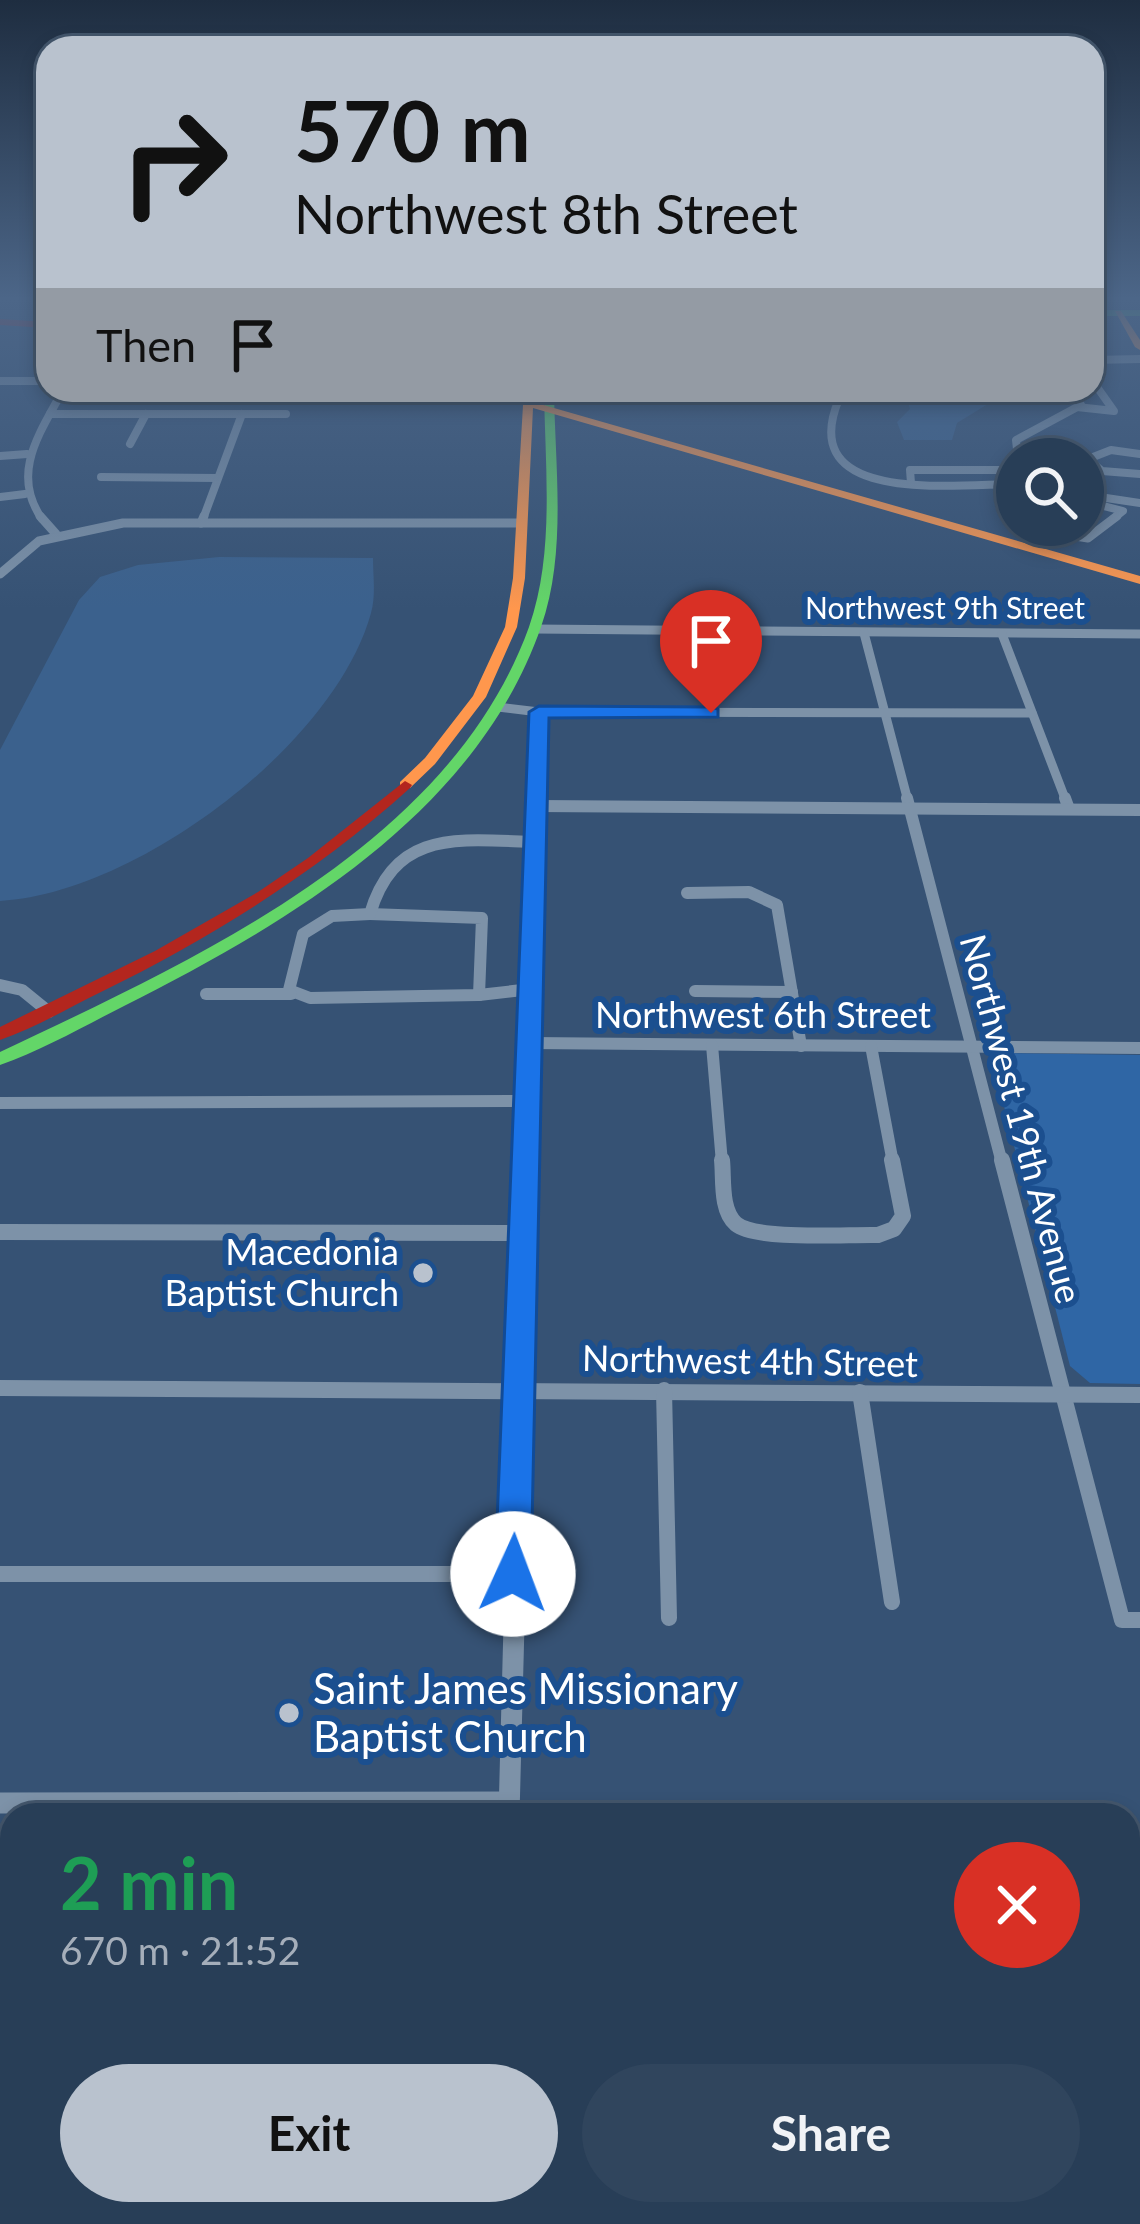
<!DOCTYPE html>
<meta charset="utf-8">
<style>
body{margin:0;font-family:Lato,sans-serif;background:#30455d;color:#f1f3f6;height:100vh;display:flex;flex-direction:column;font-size:45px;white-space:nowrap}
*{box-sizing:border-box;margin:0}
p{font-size:39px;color:#a5aeba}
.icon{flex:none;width:66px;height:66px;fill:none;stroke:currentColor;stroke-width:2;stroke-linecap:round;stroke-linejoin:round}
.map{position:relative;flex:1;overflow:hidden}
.side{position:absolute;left:0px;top:1803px;width:1140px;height:423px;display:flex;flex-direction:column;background:#283e57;border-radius:36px 36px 0 0;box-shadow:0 6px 18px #0003,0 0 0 3px #44576d}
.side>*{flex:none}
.banner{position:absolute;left:36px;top:36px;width:1068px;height:366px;border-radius:36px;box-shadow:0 6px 18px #0003,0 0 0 3px #44576d;background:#b9c2ce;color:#111;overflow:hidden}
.buttons{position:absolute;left:996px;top:438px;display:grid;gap:24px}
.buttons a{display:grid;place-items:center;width:108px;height:108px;border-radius:50%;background:#283e57;box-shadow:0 6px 18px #0003,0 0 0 3px #44576d;font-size:60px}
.pin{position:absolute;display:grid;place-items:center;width:102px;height:102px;color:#fff;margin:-123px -51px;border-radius:50% 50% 50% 0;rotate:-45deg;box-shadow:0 0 12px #0007}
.pin .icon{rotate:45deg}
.me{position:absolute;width:132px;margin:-66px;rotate:2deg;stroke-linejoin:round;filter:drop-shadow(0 0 9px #0008)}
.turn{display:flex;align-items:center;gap:42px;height:252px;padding:0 60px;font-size:54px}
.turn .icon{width:156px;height:156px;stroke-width:2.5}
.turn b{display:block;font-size:84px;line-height:102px}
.then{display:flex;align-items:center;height:114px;padding:0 60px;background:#0003;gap:24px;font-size:45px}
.round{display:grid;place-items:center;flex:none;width:126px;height:126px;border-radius:63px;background:#30455d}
.overview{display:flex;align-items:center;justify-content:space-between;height:204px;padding:0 60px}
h1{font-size:72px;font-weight:700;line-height:90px;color:#1e9e55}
.cta{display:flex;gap:24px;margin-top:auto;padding:24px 60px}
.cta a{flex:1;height:138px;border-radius:72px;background:#b9c2ce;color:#111;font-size:48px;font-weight:700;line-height:138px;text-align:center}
.cta a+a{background:#30455d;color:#f1f3f6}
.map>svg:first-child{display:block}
</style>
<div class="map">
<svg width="1140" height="2224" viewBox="0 0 1140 2224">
<rect width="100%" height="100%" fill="#365274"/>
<!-- green -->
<path fill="#2f66a5" d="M1003,1053L1140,1055V1384L1090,1383L1070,1366L993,1063Z"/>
<!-- water -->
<g fill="#3b618d">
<path d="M905,390H1009V391L957,423L952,440H904L897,422L910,409Z"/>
<path d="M219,557L373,558C373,575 376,596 371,613C335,745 135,894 0,901V750L79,600L100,577L138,565Z"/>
</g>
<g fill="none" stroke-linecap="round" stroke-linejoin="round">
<!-- street-far4 -->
<g stroke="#7d92a8" stroke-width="8">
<path d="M1092,360L1140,359"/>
<path d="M0,381H48"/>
<path d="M832,390L839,399C794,506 956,484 1017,484"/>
<path d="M1077,407L1114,411L1092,380"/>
<path d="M50,414H286"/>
<path d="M130,444L146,414"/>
<path d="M1140,454L1111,450L1088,459L1102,471L1140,474"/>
<path d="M0,456L27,454"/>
<path d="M1032,459L1017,449L1016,440L1081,405L1073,390"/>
<path d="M101,477L217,478"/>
<path d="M911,483L910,470H1017"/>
<path d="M1083,491L1093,496L1092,503L1123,511L1113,519"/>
<path d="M1093,496L1140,503"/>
<path d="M0,497L25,494"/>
<path d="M42,519C10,473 40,433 63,390"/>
<path d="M203,519L242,414"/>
</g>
<!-- street-far3 -->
<g stroke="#7d92a8" stroke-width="9">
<path d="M40,516L56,534"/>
<path d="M201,523L204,516"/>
<path d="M1067,525L1069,535L1088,538L1117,516"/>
<path d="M0,574L39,541L123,523H521"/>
<path d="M534,629L1140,634"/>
<path d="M864,633L908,801"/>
<path d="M1002,634L1066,801"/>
<path d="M498,707L539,712L1032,713"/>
<path d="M537,801L539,712"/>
</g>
<!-- street-far2 -->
<g stroke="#7d92a8" stroke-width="12">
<path d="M907,798L1002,1163"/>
<path d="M1065,798L1069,809"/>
<path d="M536,806L1140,810"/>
<path d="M687,893L749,892L777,905L801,1046"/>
<path d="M370,914L482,918L479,995"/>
<path d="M0,985L22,990L49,1012"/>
<path d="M531,989L479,995L310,998L289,990L303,934L332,916L370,914C395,828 460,840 535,842"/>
<path d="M695,991L792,992"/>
<path d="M206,994H291"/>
<path d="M530,1043L1140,1048"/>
<path d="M712,1045L722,1163"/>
<path d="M871,1046L893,1163"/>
<path d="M0,1103L528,1101"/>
<path d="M527,1163L537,798"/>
</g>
<!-- street-far1 -->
<g stroke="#7d92a8" stroke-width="16">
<path d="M722,1160C724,1179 720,1210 736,1224C757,1241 848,1234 878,1235L894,1229L903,1216L892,1160"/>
<path d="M1002,1160L1122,1620H1140"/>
<path d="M0,1232L523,1233"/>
<path d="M0,1388L1140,1395"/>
<path d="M664,1390L669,1618"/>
<path d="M860,1392L892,1602"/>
<path d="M0,1574H513"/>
<path d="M514,1628L527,1160"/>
</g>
<!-- street -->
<g stroke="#7d92a8" stroke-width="21">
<path d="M0,1803L509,1802"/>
<path d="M509,1815L514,1625"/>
<path d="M497,2214V2224"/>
</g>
<!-- fast -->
<g fill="#63d668" fill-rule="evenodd">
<rect x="1092" y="310" width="48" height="6"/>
<path d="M544,390H554C555,467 567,553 541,627C476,813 290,922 124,1006C84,1026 43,1050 0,1065V1052C196,959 450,846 529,627C555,553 545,467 544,390Z"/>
</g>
<!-- slow -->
<g fill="#ff974d" fill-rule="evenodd">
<path d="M1115,311H1121L1140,340V350L1135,347Z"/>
<path d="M477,390H493L524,399V390H534L533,402L1140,576V584L533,408L525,578L517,627L486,697L435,764L410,788H400V782L425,758L473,696L505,627L513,578L523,405Z"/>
</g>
<!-- jam -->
<g fill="#b3261e" fill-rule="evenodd">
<path d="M0,319L48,322V328L0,325Z"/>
<path d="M405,781L412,785L410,788C317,872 213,937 101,992C68,1008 35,1028 0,1040V1027L155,951L258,892L308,858Z"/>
</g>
</g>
<!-- sky -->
<linearGradient id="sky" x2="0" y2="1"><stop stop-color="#1e2d40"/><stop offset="0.49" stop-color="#4c6688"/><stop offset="1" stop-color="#4c6688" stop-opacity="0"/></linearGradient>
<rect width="1140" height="609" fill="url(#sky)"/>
<!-- route -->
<path fill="#1a73e8" stroke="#114b97" stroke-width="3" d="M711,707L718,709V717L549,718L531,1574L525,1585L513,1590L501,1585L495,1574L529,712L539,706Z"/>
<!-- markers -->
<g fill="#b9c2ce" stroke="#1b4f8f" stroke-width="4.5">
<circle cx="423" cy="1273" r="12"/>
<circle cx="289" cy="1713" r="12"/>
</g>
<g text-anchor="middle" stroke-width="12" stroke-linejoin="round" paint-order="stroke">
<!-- far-street labels -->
<g font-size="30" fill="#fff" stroke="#1b4f8f">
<text x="945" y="619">Northwest 9th Street</text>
</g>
<!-- street labels -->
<g font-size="36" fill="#fff" stroke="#1b4f8f">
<text x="763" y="1028">Northwest 6th Street</text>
<text transform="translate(1021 1119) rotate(75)" y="13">Northwest 19th Avenue</text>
<text transform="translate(750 1361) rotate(1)" y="13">Northwest 4th Street</text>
</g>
<!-- poi labels -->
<g font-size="36" fill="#fff" stroke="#1b4f8f" text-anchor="end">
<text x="399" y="1265">Macedonia<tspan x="399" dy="41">Baptist Church</tspan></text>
</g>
<!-- near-poi labels -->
<g font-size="42" fill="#fff" stroke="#1b4f8f" text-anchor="start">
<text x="313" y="1704">Saint James Missionary<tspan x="313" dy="48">Baptist Church</tspan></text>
</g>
</g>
</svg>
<div class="buttons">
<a><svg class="icon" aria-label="search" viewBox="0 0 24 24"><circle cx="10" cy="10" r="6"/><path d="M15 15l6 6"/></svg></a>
</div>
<div class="pin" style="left:711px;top:713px;background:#d93025"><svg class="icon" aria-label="arrive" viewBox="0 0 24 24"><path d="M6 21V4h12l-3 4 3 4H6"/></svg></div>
<svg class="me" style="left:513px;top:1574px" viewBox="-20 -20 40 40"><circle r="19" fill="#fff"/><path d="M0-13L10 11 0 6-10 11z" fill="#1a73e8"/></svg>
<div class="banner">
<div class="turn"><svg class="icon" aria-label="right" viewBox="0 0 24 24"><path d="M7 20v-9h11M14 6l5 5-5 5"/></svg><div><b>570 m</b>Northwest 8th Street</div></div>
<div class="then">Then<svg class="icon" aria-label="arrive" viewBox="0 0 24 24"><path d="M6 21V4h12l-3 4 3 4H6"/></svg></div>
</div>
<section class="side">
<div class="overview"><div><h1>2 min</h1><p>670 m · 21:52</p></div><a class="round" style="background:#d93025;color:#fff"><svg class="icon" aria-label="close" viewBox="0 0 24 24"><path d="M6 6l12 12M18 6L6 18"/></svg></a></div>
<div class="cta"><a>Exit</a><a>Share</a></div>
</section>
</div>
